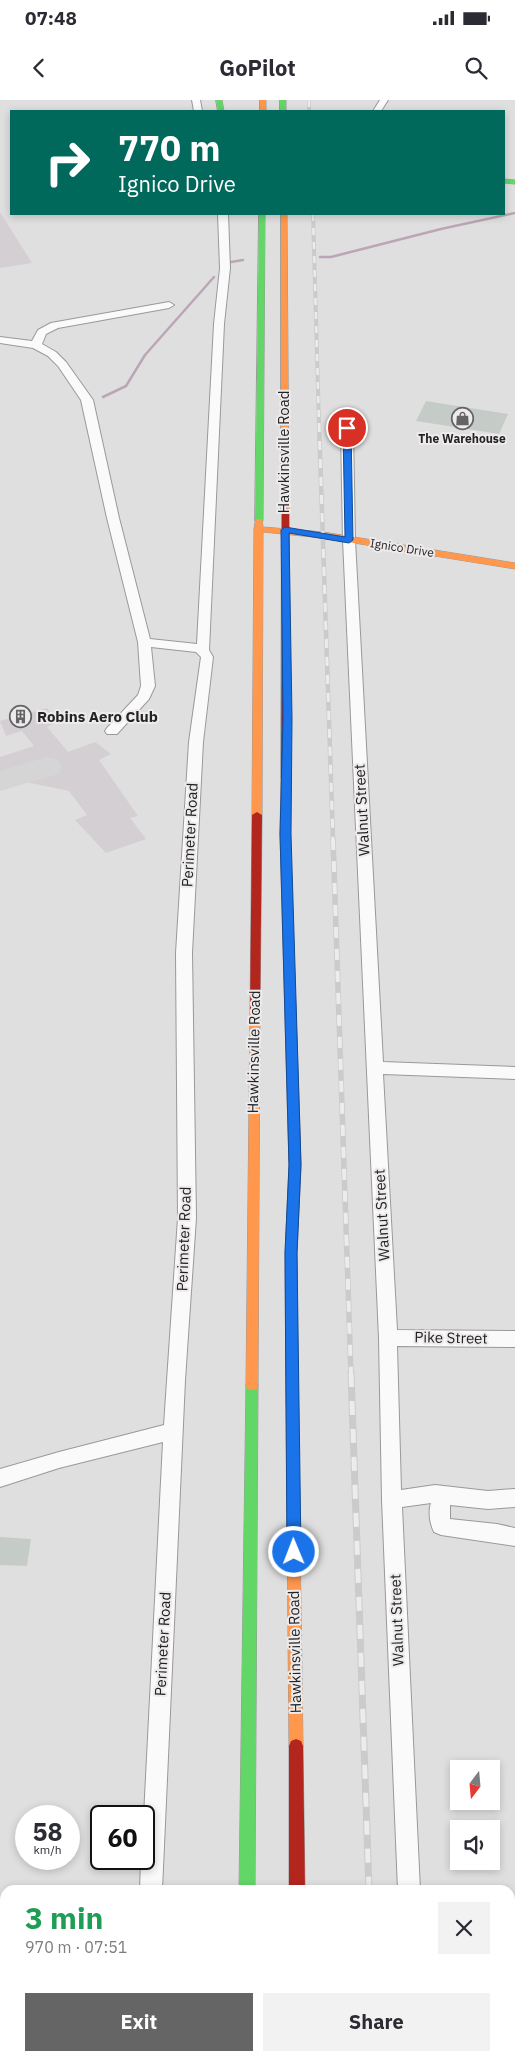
<!DOCTYPE html>
<meta charset="utf-8">
<style>
body{margin:0;font-family:"IBM Plex Sans",sans-serif;background:#f2f2f3;color:#2b2b33;height:100vh;display:flex;flex-direction:column;font-size:19px;white-space:nowrap}
*{box-sizing:border-box;margin:0}
p{font-size:16px;color:#7c7c81}
.icon{flex:none;width:28px;height:28px;fill:none;stroke:currentColor;stroke-width:2;stroke-linecap:round;stroke-linejoin:round}
.map{position:relative;flex:1;overflow:hidden}
.details{position:absolute;left:0px;top:1785px;width:515px;height:176px;display:flex;flex-direction:column;background:#fff;border-radius:15px 15px 0 0;box-shadow:0 2px 8px #0003}
.details>*{flex:none}
.guide{position:absolute;left:10px;top:10px;width:495px;height:105px;border-radius:0px;box-shadow:0 2px 8px #0003;background:#00695c;color:#fff;overflow:hidden}
.needle{width:32px;rotate:196deg}
.controls{position:absolute;left:450px;top:1660px;display:grid;gap:10px}
.controls a{display:grid;place-items:center;width:50px;height:50px;border-radius:0px;background:#fff;box-shadow:0 2px 8px #0003;font-size:25px}
.speed{position:absolute;left:15px;top:1705px;display:flex;gap:10px;font-size:25px;font-weight:700;text-align:center}
.speed>*{display:grid;place-content:center;width:65px;height:65px;border-radius:50%;background:#fff;box-shadow:0 2px 8px #0003;line-height:1}
.speed small{font-size:12px;font-weight:400}
.speed .limit{border:2px solid #111;border-radius:8px;background:#fff;color:#111}
.pin{position:absolute;display:grid;place-items:center;width:42px;height:42px;color:#fff;margin:-21px;border:2px solid #fff;border-radius:50%;box-shadow:0 1px 5px #0007}
.me{position:absolute;width:55px;margin:-28px;rotate:359deg;stroke-linejoin:round;filter:drop-shadow(0 0 4px #0008)}
.turn{display:flex;align-items:center;gap:18px;height:105px;padding:0 25px;font-size:22px}
.turn .icon{width:65px;height:65px;stroke-width:2.5}
.turn b{display:block;font-size:35px;line-height:42px}
.round{display:grid;place-items:center;flex:none;width:52px;height:52px;border-radius:0px;background:#f2f2f3}
.headline{display:flex;align-items:center;justify-content:space-between;height:85px;padding:0 25px}
h1{font-size:30px;font-weight:800;line-height:38px;color:#1e9e55}
.button{display:flex;gap:10px;margin-top:auto;padding:10px 25px}
.button a{flex:1;height:58px;border-radius:0px;background:#666566;color:#fff;font-size:20px;font-weight:800;line-height:58px;text-align:center}
.button a+a{background:#f2f2f3;color:#2b2b33}
.status{display:flex;justify-content:space-between;align-items:center;height:35px;padding:0 25px;background:#fff;direction:ltr}
.status svg{height:14px;fill:currentColor}
header{display:flex;justify-content:space-between;align-items:center;height:65px;padding:0 25px;background:#fff;font-size:22px;font-weight:800}
.map>svg:first-child{display:block}
</style>
<div class="status"><b>07:48</b><svg viewBox="0 0 49 12"><path d="M0 12V9h3v3zM5 12V6h3v6zM10 12V3h3v9zM15 12V0h3v12zM26 1h20v11H26zM47 4h2v5h-2z"/></svg></div>
<header><svg class="icon" aria-label="back" viewBox="0 0 24 24"><path d="M15 5l-7 7 7 7"/></svg>GoPilot<svg class="icon" aria-label="search" viewBox="0 0 24 24"><circle cx="10" cy="10" r="6"/><path d="M15 15l6 6"/></svg></header>
<div class="map">
<svg width="515" height="1961" viewBox="0 0 515 1961">
<rect width="100%" height="100%" fill="#e0dfe0"/>
<!-- built -->
<g fill="#d4cfd2">
<path d="M0,112L32,163L0,168Z"/>
<path d="M47,608L57,622L47,627L68,652L95,642L111,654L99,660L138,716L130,718L146,739L106,753L75,720L87,715L69,691L26,682L0,690V657L34,646L22,631L6,636L0,621Z"/>
</g>
<g fill="none" stroke-linecap="round" stroke-linejoin="round">
<!-- stream -->
<g stroke="#bca6b5" stroke-width="2.5">
<path d="M320,157H331L441,129L515,113"/>
<path d="M231,162L243,160"/>
<path d="M103,297L126,286L145,255L214,177"/>
</g>
<!-- taxiway -->
<path fill="#d6d5d6" fill-rule="evenodd" d="M47,657L58,660L62,667L58,674L0,691V671Z"/>
</g>
<!-- building -->
<g fill="#c5ccc8">
<path d="M426,301L508,314L499,334L416,321Z"/>
<path d="M0,1437L31,1439L27,1466L0,1465Z"/>
</g>
<g fill="none" stroke-linecap="round" stroke-linejoin="round">
<defs>
<g id="street">
<path d="M192,0H200L202,11H194Z"/>
<path d="M380,0H388L381,11H373Z"/>
<path d="M218,114H228L230,168L224,224L209,550L213,557L203,642L192,853L196,1118L185,1280L162,1790H140L141,1759H144V1716L163,1342L59,1368L0,1387V1369L59,1352L164,1325L178,1118L176,853L189,642L201,557L196,552L151,547L155,586L149,599L117,634H107L105,631L107,628L138,595L141,586L138,542L107,418L81,300L58,266L48,256L33,248L0,243V237L32,241L38,230L51,223L169,202L174,205L169,208L58,228L46,234L42,244L56,252L66,262L93,300L119,418L150,539L197,544L214,224L220,168Z"/>
<path d="M347,325L353,328L355,440L383,962L515,967V979L383,974L397,1230L515,1231V1247L397,1246L401,1390L435,1385L488,1391L515,1389V1407L488,1409L450,1405V1419L497,1424L515,1428V1446L441,1435L434,1432C430,1424 428,1412 431,1403L402,1407L420,1790H398L382,1400L379,1238L343,440L341,328Z"/>
<path d="M5,1834V1856L0,1857V1835Z"/>
<rect x="131" y="1956" width="24" height="5"/>
<rect x="404" y="1956" width="24" height="5"/>
</g>
<g id="fast">
<path d="M216,0H222L224,11H218Z"/>
<rect x="280" y="0" width="6" height="11"/>
<path d="M504,79L515,80V84L504,83Z"/>
<path d="M259,114H265L263,421L259,423L255,421Z"/>
<path d="M252,1280L257,1281L258,1285L255,1790H239L246,1285L247,1281Z"/>
<rect x="238" y="1956" width="16" height="5"/>
<rect x="291" y="1956" width="16" height="5"/>
</g>
<g id="slow">
<rect x="260" y="0" width="6" height="11"/>
<path d="M281,114H287L289,409L285,411L281,409Z"/>
<path d="M256,419H262L263,427L323,432L515,463V469L323,438L263,432L262,715L257,718L252,715L254,429Z"/>
<path d="M286,675L291,678L290,734L300,1030L298,1033H290L288,1030L280,734L281,678Z"/>
<path d="M255,908L260,912L258,1285L257,1289L252,1290L247,1289L246,1285L250,912Z"/>
<path d="M292,1296L297,1298L298,1302L303,1646L301,1651L296,1653L291,1651L289,1646L286,1302L287,1298Z"/>
</g>
<g id="jam">
<path d="M282,407L289,409L291,678L286,681L281,678Z"/>
<path d="M257,712L262,715L260,912L255,916L250,912L252,715Z"/>
<path d="M294,1026L298,1027L300,1030L301,1065L297,1153L298,1302L297,1306L292,1308L287,1306L286,1302L285,1153L289,1065L288,1030L290,1027Z"/>
<path d="M296,1639L301,1641L303,1646L305,1790H289V1646L291,1641Z"/>
</g>
</defs>
<!-- street casing -->
<use href="#street" stroke="#9a999a" stroke-width="2"/>
<!-- fast casing -->
<use href="#fast" stroke="#9a999a" stroke-width="1"/>
<!-- slow casing -->
<use href="#slow" stroke="#9a999a" stroke-width="1"/>
<!-- jam casing -->
<use href="#jam" stroke="#9a999a" stroke-width="1"/>
<!-- street -->
<use href="#street" fill="#fafafa" fill-rule="evenodd"/>
<!-- fast -->
<use href="#fast" fill="#63d668" fill-rule="evenodd"/>
<!-- slow -->
<use href="#slow" fill="#ff974d" fill-rule="evenodd"/>
<!-- jam -->
<use href="#jam" fill="#b3261e" fill-rule="evenodd"/>
<defs>
<g id="rail-far3">
<path d="M309,0V11"/>
<path d="M313,114L319,324"/>
</g>
<path id="rail-far2" d="M319,323L333,740"/>
<path id="rail-far1" d="M333,739L351,1275"/>
<g id="rail">
<path d="M351,1273L369,1790"/>
<path d="M375,1956V1961"/>
</g>
</defs>
<!-- rail-far3 casing -->
<use href="#rail-far3" stroke="#cbcbcb" stroke-width="4"/>
<!-- rail-far2 casing -->
<use href="#rail-far2" stroke="#cbcbcb" stroke-width="4.5"/>
<!-- rail-far1 casing -->
<use href="#rail-far1" stroke="#cbcbcb" stroke-width="5.5"/>
<!-- rail casing -->
<use href="#rail" stroke="#cbcbcb" stroke-width="7"/>
<!-- rail-far3 -->
<use href="#rail-far3" stroke="#eeebed" stroke-width="2.5" stroke-dasharray="7" stroke-linecap="butt"/>
<!-- rail-far2 -->
<use href="#rail-far2" stroke="#eeebed" stroke-width="3" stroke-dasharray="9" stroke-linecap="butt"/>
<!-- rail-far1 -->
<use href="#rail-far1" stroke="#eeebed" stroke-width="4" stroke-dasharray="11" stroke-linecap="butt"/>
<!-- rail -->
<use href="#rail" stroke="#eeebed" stroke-width="5" stroke-dasharray="14" stroke-linecap="butt"/>
</g>
<!-- route -->
<path fill="#1a73e8" stroke="#114b97" d="M347,325L351,328L353,440L349,443L289,433L292,618L291,734L301,1065L297,1153L301,1452L299,1456L294,1458L289,1456L287,1452L285,1153L289,1065L280,734L283,618L281,430L285,427L345,437L343,328Z"/>
<!-- icons -->
<defs>
<symbol id="shop-ring" viewBox="-11 -11 22 22"><circle r="9.5" fill="#eeebed" stroke="#666566" stroke-width="1.5"/><path d="M-5-2.5h2.3a2.7 3.5 0 0 1 5.4 0H5L5.5 6h-11ZM-1.5-2.5h3a1.5 2.3 0 0 0-3 0Z" fill="#666566"/></symbol>
<symbol id="building-ring" viewBox="-11 -11 22 22"><circle r="9.5" fill="#eeebed" stroke="#666566" stroke-width="1.5"/><path d="M-4-6H4V6H1V3H-1V6H-4ZM-2.5-4.3h1.7v1.8h-1.7ZM.8-4.3h1.7v1.8H.8ZM-2.5-1h1.7V.8h-1.7ZM.8-1h1.7V.8H.8Z" fill="#666566"/></symbol>
</defs>
<g fill-rule="evenodd">
<use href="#shop-ring" x="450" y="306" width="25" height="25"/>
<use href="#building-ring" x="8" y="604" width="25" height="25"/>
</g>
<g text-anchor="middle" stroke-width="4" stroke-linejoin="round" paint-order="stroke">
<!-- far-poi labels -->
<g font-size="12" font-weight="bold" fill="#242324" stroke="#eeebed">
<text x="462" y="343">The Warehouse</text>
</g>
<!-- far-street labels -->
<g font-size="12" fill="#242324" stroke="#eeebed">
<text transform="translate(402 448) rotate(9)" y="4">Ignico Drive</text>
</g>
<!-- street labels -->
<g font-size="15" fill="#242324" stroke="#eeebed">
<text transform="translate(284 352) rotate(-90)" y="5">Hawkinsville Road</text>
<text transform="translate(362 710) rotate(-93)" y="5">Walnut Street</text>
<text transform="translate(190 735) rotate(-87)" y="5">Perimeter Road</text>
<text transform="translate(254 952) rotate(-89)" y="5">Hawkinsville Road</text>
<text transform="translate(382 1115) rotate(-93)" y="5">Walnut Street</text>
<text transform="translate(184 1139) rotate(-88)" y="5">Perimeter Road</text>
<text transform="translate(451 1238) rotate(1)" y="5">Pike Street</text>
<text transform="translate(397 1520) rotate(-92)" y="5">Walnut Street</text>
<text transform="translate(163 1544) rotate(-87)" y="5">Perimeter Road</text>
<text transform="translate(295 1552) rotate(-91)" y="5">Hawkinsville Road</text>
</g>
<!-- poi labels -->
<g font-size="15" font-weight="bold" fill="#242324" stroke="#eeebed" text-anchor="start">
<text x="37" y="622">Robins Aero Club</text>
</g>
</g>
</svg>
<div class="controls">
<a><svg class="needle" viewBox="-14 -14 28 28"><path d="M0-13l5 13h-10z" fill="#e53935"/><path d="M0 13l5-13h-10z" fill="#7c7c81"/></svg></a>
<a><svg class="icon" aria-label="sound" viewBox="0 0 24 24"><path d="M4 9h4l5-4v14l-5-4H4zM17 9q2 3 0 6"/></svg></a>
</div>
<div class="speed"><div>58<small>km/h</small></div><div class="limit">60</div></div>
<div class="pin" style="left:347px;top:328px;background:#d93025"><svg class="icon" aria-label="arrive" viewBox="0 0 24 24"><path d="M6 21V4h12l-3 4 3 4H6"/></svg></div>
<svg class="me" style="left:294px;top:1452px" viewBox="-20 -20 40 40"><circle r="17" fill="#1a73e8" stroke="#fff" stroke-width="3"/><path d="M0-11L8 9 0 5-8 9z" fill="#fff"/></svg>
<div class="guide">
<div class="turn"><svg class="icon" aria-label="right" viewBox="0 0 24 24"><path d="M7 20v-9h11M14 6l5 5-5 5"/></svg><div><b>770 m</b>Ignico Drive</div></div>
</div>
<section class="details">
<div class="headline"><div><h1>3 min</h1><p>970 m · 07:51</p></div><a class="round"><svg class="icon" aria-label="close" viewBox="0 0 24 24"><path d="M6 6l12 12M18 6L6 18"/></svg></a></div>
<div class="button"><a>Exit</a><a>Share</a></div>
</section>
</div>
